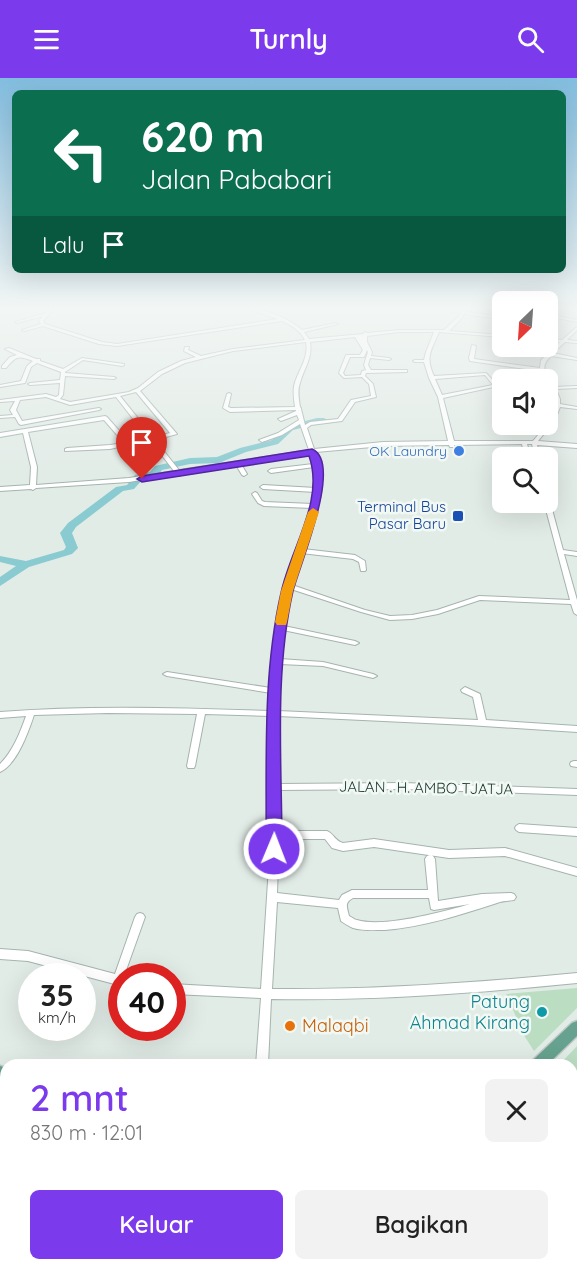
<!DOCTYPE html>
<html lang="id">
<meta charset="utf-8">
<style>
body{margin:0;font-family:Quicksand,sans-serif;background:#f2f2f2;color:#222;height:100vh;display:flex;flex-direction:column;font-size:22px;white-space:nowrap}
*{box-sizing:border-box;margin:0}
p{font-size:20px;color:#767676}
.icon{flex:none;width:33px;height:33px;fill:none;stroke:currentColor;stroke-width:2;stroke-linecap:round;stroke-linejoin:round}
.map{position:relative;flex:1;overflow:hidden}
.details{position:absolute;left:0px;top:981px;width:578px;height:212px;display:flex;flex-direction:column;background:#fff;border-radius:18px 18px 0 0;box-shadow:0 6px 24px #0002}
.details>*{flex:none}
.guide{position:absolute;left:12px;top:12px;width:554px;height:183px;border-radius:9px;box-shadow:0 6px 24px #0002;background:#0b6e4f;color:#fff;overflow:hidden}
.needle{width:39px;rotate:205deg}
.buttons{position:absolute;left:492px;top:213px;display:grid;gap:12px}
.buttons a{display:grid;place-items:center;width:66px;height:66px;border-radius:9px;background:#fff;box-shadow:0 6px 24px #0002;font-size:30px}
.speed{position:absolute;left:18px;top:885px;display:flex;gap:12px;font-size:30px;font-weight:700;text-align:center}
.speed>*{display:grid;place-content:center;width:78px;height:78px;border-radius:50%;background:#fff;box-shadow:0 6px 24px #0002;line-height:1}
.speed small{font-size:15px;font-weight:400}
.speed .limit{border:9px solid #d22;background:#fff;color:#111}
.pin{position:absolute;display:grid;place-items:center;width:51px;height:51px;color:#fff;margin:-62px -26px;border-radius:50% 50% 50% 0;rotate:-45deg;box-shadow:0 0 6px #0007}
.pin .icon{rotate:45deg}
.me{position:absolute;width:66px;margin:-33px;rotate:1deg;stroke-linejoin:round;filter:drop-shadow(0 0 4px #0008)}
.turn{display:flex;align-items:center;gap:21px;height:126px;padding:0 30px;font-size:27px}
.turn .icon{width:78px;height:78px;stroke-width:2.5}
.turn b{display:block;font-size:42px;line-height:51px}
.then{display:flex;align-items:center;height:57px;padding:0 30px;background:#0003;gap:12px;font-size:22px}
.round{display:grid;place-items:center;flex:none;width:63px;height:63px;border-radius:9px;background:#f2f2f2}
.headline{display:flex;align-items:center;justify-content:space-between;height:102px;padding:0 30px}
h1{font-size:36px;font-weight:600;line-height:45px;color:#7c3aed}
.action{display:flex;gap:12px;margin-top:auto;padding:12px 30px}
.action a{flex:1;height:69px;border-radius:9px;background:#7c3aed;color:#fff;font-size:24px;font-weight:600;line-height:69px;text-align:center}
.action a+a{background:#f2f2f2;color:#222}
header{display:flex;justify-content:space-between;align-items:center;height:78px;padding:0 30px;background:#7c3aed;color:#fff;font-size:27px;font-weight:600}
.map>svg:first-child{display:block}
</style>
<header><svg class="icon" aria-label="menu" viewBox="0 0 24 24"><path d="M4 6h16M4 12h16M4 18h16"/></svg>Turnly<svg class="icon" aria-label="search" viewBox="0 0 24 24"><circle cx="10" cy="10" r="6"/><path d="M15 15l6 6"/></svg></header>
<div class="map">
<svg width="577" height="1192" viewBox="0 0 577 1192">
<rect width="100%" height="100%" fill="#e2ece7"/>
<!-- green -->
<g fill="#bbddc2">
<path d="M577,910V930L534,973L525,959L506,916Z"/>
<path d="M577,968V1030H572V987H559Z"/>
</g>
<!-- water -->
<path fill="#8acbd1" d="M0,1152L6,1153V1186H505L544,1192H0Z"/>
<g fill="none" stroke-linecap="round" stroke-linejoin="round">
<!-- river -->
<path fill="#8acbd1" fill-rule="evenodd" d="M317,340H324L329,343L293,352L278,366L246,374L219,385L190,386L162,392L157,399L142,402L134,411L123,413L76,449L72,455L78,470L72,476L29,489L0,508V499L16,488L0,484V478L26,483L64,472L66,469L60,455L68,445L116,409L127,407L135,397L150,394L155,388L190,380L217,379L240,370L272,362L281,352L293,346Z"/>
<defs>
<g id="minor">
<path d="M51,230H55L43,243L45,246L102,264L117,266L278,241L244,230C263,230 287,239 302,252L336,245L338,246L304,254L309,261L363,256L365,254L367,255L399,252H444L458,239L465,231L467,232L466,234L502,239V241L464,236L461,241L449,253L502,257V259L439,254C431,273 425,279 434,298L486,295L498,308L443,320L454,363H533C542,352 552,343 556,329L548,327V325L555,326C555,317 548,310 548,302H544L540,293L470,283L469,280L472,267L476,268L474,281L540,290L541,282L560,264L548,263V261L562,262L577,249V252L567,262L577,263V265L565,264L553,275L577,280V282L551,278C538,290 547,297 554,309L577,308V310L556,311L560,321V326L577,329V331L560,329L555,342L538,363L577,366V370L537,367L541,380H535L532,366H527L531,380H525L522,366L454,367V369H450L449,367L383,368L316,374C329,417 316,432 303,471L355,477L365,483L366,492L365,493H361L359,484L353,481L301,475L292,507L365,532L390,538L412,537L437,532L479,518L570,522L544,424H548V422L550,424L563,472L577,474V478L564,476L577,522V537L574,535L571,526L480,522L438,536L412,541L390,542L361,534L291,511L284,548L355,563L359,565L355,567L283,552L280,581L323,584L373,596L377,598L373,600L323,588L280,586L278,633L478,642L473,619L462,614L461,612L465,609L480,616L486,642L577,648V654L468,647L278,638V706L403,705L577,711V717L403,711L278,712L279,753H327C334,756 335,763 343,765L374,761L449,772L505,770L577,790V798L505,778L449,780L374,769L343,773L332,770L325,761H279L277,815L339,822L342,817L352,812H428L425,781L427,778L430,777L433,778L435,781L438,823L482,816L511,815L514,816L516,819L514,822C508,823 502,823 497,825C460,837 423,849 385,852C374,852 363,853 353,850C348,848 344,845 341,843L338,830L277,824L272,911C374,912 475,905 577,895V905C475,915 374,923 271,921L268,987H256L261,920L172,916V906L261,911L269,788L270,638L205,636L195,688L194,690H188L187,688L197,636L108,635L34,637C28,655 17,686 0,694V686C13,673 20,655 26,638L0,640V634C90,627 180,630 270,633L271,615L167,598L163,596L167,594L271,610C272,565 281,521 294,478C300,461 307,446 312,430L264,428L258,425L252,416L255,414L257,415L262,423L265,424L313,426L316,414L263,411L260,409L263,407L316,410L314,389L271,395L268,393L271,391L313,386L310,375L241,386L247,396L244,398L242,397L236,387L181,395V397L179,398L176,396L129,404L36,410L33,412L31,411L0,413V409L30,407L31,389L23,355L0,359V355L105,338L107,339L129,364L148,360L116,319L70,327L46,319L20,322L16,332L22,343L99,330L101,331L99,332L21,347L19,346L15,339L0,340V338L13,337L10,332L15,323L0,324V322L46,316L56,319L59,317L60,305L30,307L28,306L30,305L60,302L61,294L37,285L31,289L25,305L0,309V307L21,303L27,288L33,283C18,277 16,278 6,290H2V288L10,279L17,277L5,271L9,270L36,281H40V283L63,291L82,280L124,286V287L122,288L83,282L65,294V295L114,299L116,300L114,301L65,298L63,317L60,321L70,324L129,314L138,310L158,294L181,283L196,279L184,273L185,269H189L188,272L201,278L233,271L305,262C300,252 292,248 282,243L117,268L99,266L43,248L24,253L22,252L41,246L39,243L43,238L17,245L15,244L46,235ZM399,254H434L426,274L424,282H415L413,283L415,284H424L429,300L438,319L448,363L383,364L314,371L307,350L311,347L342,343L355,324L376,319L373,306L365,298L366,295L407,294V292H371L368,287L370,280L389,282L391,281L389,280L371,278L372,274L367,264V258ZM355,259L363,272L360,277H346L339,295L344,300L362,299L369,306L371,318L351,322L338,341L310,344L305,347L301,331V330L300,329C299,321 297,313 300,305C304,290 313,280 310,264ZM306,264C309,281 298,292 294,308C293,315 294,322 295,329L231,330L228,329L231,316L229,315L227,316L223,330L230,334L296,332V333L278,341L281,343L297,337L299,342L278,355L259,362L262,364L282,357L300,346L309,372L179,392L155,362L177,356L140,313L162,296L185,285L233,273ZM367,272L368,274L364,287L366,292L362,293L361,297L345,298L343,295L350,279H364ZM485,297L493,307L442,317L435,301ZM136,314L170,355L153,359L120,318ZM104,342L124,365L110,367L67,370L65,371V373L110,371L150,362L174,393L129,400L36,407L37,389L28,354ZM353,820H429L431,831L434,832L470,826C443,834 383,850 357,842C355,842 350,838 349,838C347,829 344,825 353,820Z"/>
<path d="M557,238L577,242V244L557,240Z"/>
<path d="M499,318H502V321L499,320Z"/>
<path d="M574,683H577V689L571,688L570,686L571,684Z"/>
<path d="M519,746L577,750V758L519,754L516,752L515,750L516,748Z"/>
<path d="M140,835L143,836L145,839L124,898H122V908L28,883L0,881V871L28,873L115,896L135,839L137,836Z"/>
<rect x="572" y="1029" width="5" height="12"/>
</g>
<g id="major">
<path d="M577,943V958L547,987H531L533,982L572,945Z"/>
<path d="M0,988L6,990V1004L0,1002Z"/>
</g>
<g id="highway">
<rect x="0" y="1100" width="6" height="18"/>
<path d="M0,1123L6,1124V1142L0,1141Z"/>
<path d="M572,1133L577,1134V1152L572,1151Z"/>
<path d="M572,1156L577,1157V1175L572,1174Z"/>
</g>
</defs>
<!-- minor casing -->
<use href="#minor" stroke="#a5b4ae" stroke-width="2"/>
<!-- major casing -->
<use href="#major" stroke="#c1c9c6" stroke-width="3"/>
<!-- highway casing -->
<use href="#highway" stroke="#c1c9c6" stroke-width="4"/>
<!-- minor -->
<use href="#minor" fill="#fff" fill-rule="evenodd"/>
<!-- major -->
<use href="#major" fill="#66a28f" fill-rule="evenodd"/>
<!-- highway -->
<use href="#highway" fill="#2e6959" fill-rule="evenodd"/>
</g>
<!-- sky -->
<linearGradient id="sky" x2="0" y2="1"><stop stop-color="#82bddf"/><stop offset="0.58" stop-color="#f2f6f4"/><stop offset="1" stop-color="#f2f6f4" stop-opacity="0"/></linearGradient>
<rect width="577" height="397" fill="url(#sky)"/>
<!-- route -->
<path fill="#7c3aed" stroke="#51269a" stroke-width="1.5" d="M312,371C344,384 299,488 293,513C274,596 282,686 282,771L280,776L274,778L268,776L266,771C267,686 262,598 281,515C290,471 325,423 309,378L142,404L137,401L142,398Z"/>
<!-- slow -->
<path fill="#f59e0b" d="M313,430L319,434L293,513L287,544L286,547H277L275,544L281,513L308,434Z"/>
<!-- markers -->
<circle fill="#3f7fe0" stroke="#f2f9f5" stroke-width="2" cx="459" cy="373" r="6"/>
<rect fill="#1a4fb4" stroke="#f2f9f5" stroke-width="2" x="452" y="432" width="12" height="12" rx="3"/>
<circle fill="#0f9aa8" stroke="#f2f9f5" stroke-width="2" cx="542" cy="934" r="6"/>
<circle fill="#e8710a" stroke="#f2f9f5" stroke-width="2" cx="290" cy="948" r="6"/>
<g text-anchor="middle" stroke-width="5" stroke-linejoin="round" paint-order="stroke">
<!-- far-shop labels -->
<g font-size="14" fill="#366cbe" stroke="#f2f9f5" text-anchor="end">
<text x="447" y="378">OK Laundry</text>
</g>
<!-- transit labels -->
<g font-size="15" fill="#164399" stroke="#f2f9f5" text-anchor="end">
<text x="446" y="434">Terminal Bus<tspan x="446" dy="17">Pasar Baru</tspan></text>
</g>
<!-- street labels -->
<g font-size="15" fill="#223d34" stroke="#f2f9f5">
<text transform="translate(426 710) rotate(1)" y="5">JALAN . H. AMBO TJATJA</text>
</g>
<!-- near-culture labels -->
<g font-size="18" fill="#0d838f" stroke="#f2f9f5" text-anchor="end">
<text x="530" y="930">Patung<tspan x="530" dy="21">Ahmad Kirang</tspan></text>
</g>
<!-- near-food labels -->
<g font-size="18" fill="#c56008" stroke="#f2f9f5" text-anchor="start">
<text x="302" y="954">Malaqbi</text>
</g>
</g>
</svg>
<div class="buttons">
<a><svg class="needle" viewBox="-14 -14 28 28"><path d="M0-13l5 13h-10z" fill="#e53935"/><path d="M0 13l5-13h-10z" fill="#767676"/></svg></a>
<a><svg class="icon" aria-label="sound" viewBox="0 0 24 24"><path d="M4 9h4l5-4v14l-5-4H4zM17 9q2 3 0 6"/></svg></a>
<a><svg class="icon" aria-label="search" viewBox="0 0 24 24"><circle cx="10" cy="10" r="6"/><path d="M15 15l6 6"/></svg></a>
</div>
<div class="speed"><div>35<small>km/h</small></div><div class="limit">40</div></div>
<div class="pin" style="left:142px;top:401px;background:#d93025"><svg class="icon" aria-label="arrive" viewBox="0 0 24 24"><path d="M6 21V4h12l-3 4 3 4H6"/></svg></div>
<svg class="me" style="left:274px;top:771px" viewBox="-20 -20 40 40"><circle r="17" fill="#7c3aed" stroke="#fff" stroke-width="3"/><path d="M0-11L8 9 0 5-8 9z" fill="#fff"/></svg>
<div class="guide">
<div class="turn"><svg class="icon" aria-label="left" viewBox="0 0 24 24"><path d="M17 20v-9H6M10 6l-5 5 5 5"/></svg><div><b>620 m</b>Jalan Pababari</div></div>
<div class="then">Lalu<svg class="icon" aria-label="arrive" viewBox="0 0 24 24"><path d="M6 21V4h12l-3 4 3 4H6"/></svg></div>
</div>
<section class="details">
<div class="headline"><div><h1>2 mnt</h1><p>830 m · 12:01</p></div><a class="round"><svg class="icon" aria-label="close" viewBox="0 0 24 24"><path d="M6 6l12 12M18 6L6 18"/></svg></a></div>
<div class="action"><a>Keluar</a><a>Bagikan</a></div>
</section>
</div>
